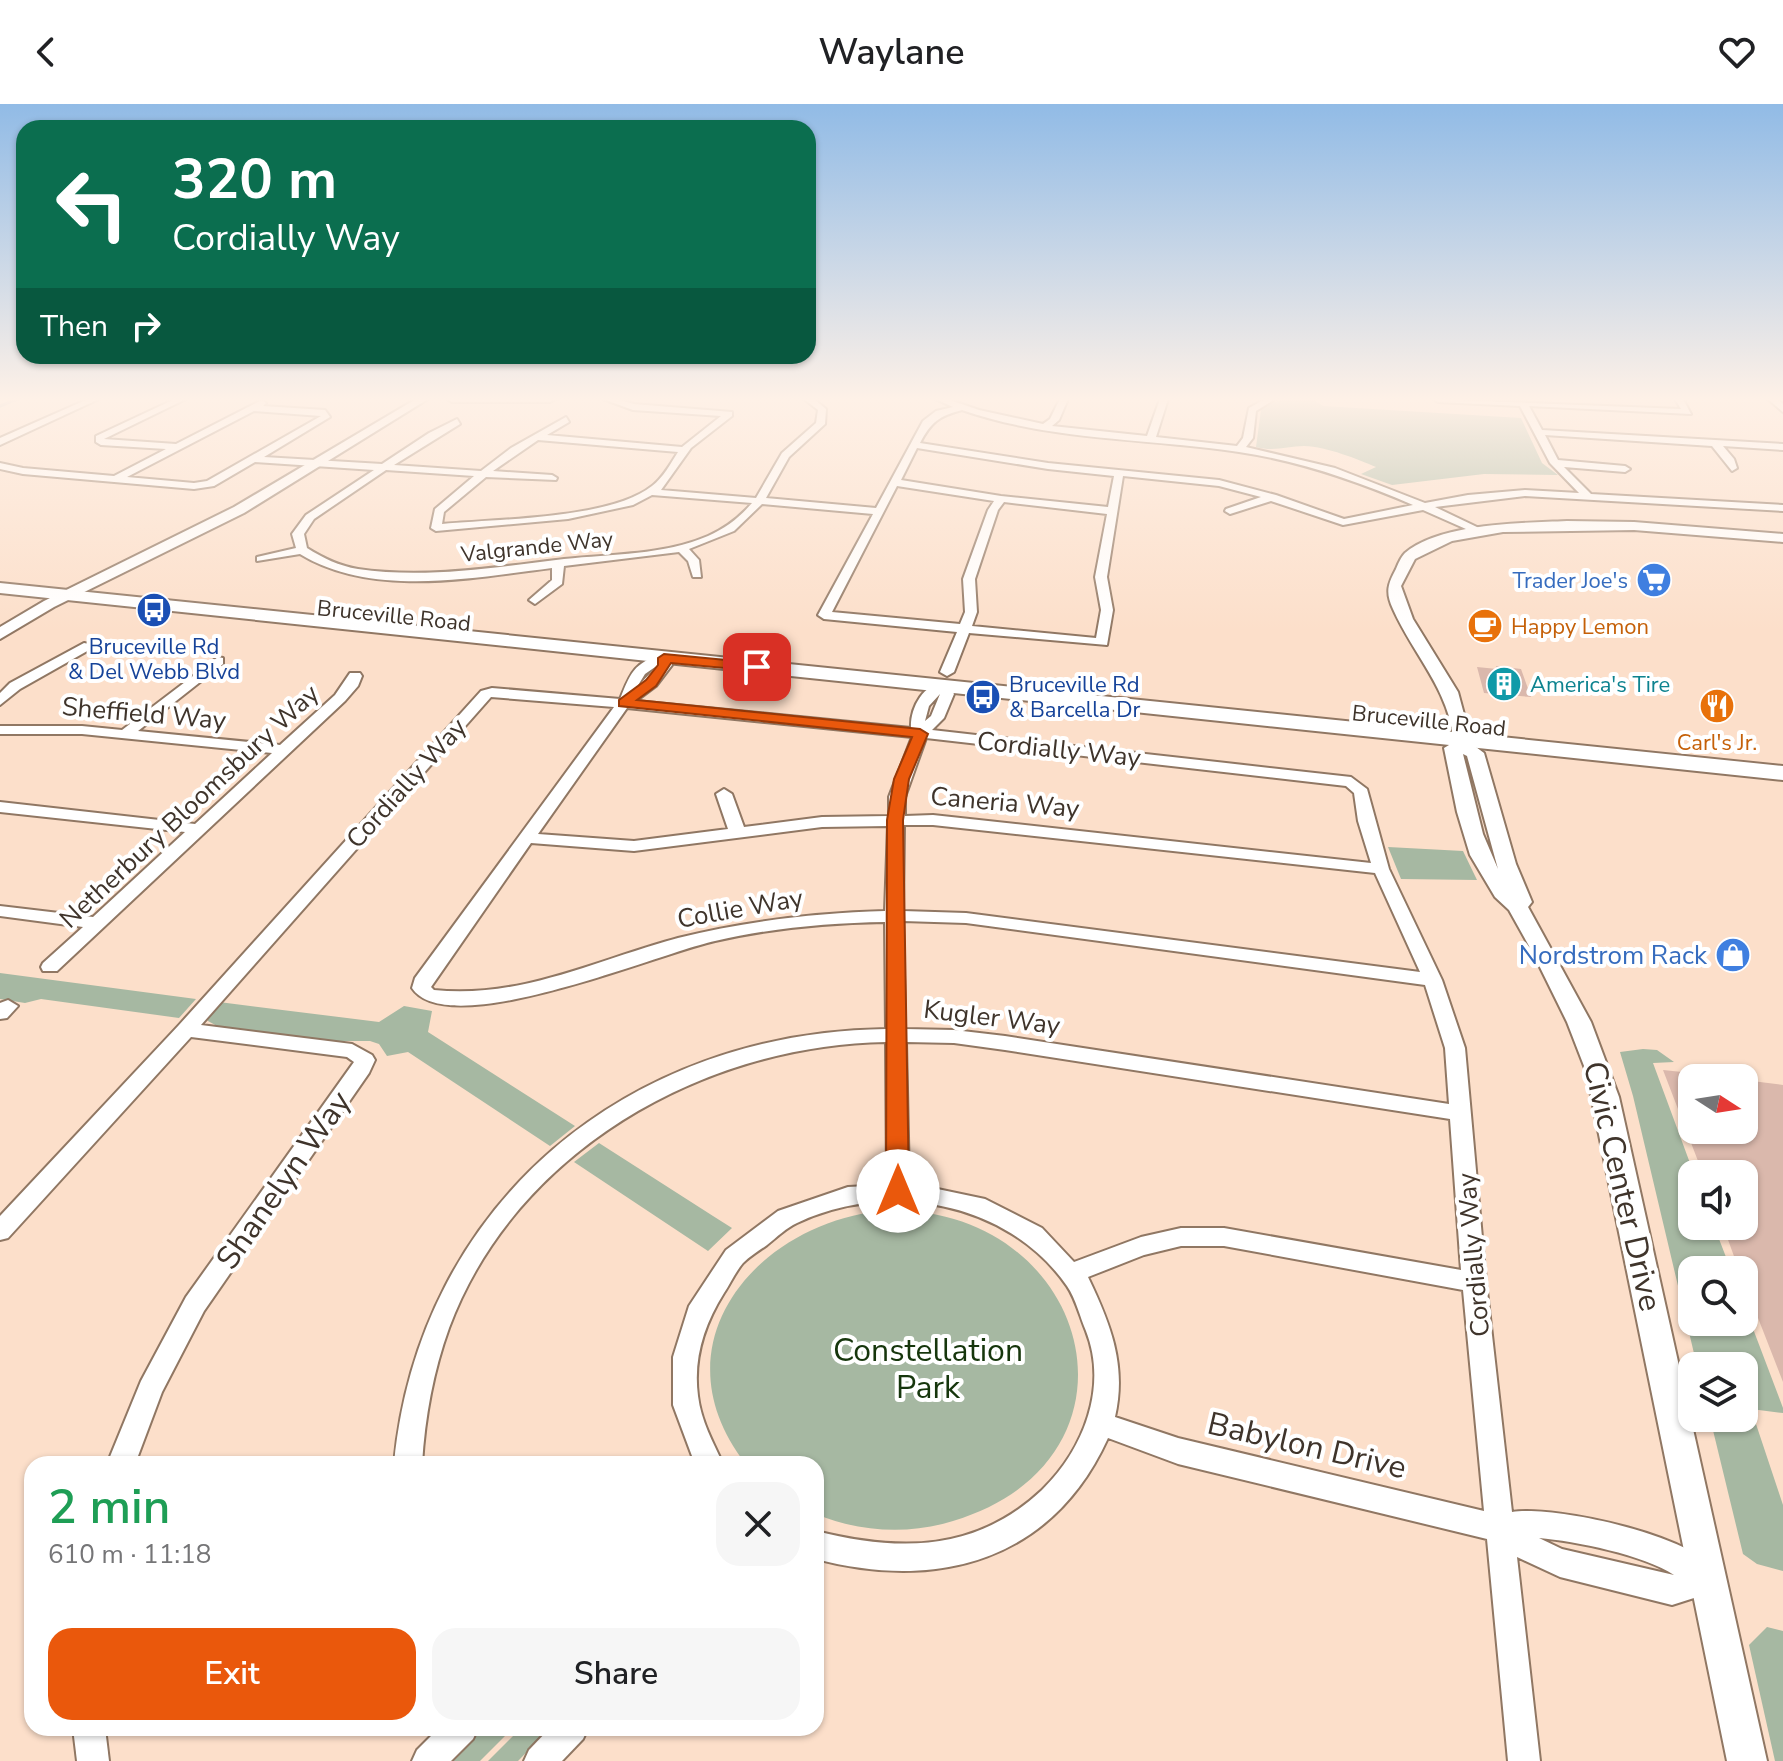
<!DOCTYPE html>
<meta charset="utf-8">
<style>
body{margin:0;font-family:"Nunito Sans",sans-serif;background:#f6f6f6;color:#202124;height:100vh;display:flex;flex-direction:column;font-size:30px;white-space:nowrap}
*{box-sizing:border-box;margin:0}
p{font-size:26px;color:#757577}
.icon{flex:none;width:44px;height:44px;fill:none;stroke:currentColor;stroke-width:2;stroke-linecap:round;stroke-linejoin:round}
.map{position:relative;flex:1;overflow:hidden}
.details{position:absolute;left:24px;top:1352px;width:800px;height:280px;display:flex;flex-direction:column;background:#fff;border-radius:24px;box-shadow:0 2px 6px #0004}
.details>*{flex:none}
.hud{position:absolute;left:16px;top:16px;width:800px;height:244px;border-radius:24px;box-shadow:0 2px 6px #0004;background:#0b6e4f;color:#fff;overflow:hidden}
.needle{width:52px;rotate:102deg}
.tools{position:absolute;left:1678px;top:960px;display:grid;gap:16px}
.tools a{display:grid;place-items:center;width:80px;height:80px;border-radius:16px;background:#fff;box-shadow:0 2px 6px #0004;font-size:40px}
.pin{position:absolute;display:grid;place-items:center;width:68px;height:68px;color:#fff;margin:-34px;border-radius:16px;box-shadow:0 4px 12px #0006}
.me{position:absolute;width:88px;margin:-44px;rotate:0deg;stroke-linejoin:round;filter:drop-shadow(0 0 6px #0008)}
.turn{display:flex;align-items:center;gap:28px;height:168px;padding:0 24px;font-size:36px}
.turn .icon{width:104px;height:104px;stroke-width:2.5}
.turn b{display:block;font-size:56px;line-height:68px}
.then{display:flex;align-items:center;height:76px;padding:0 24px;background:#0003;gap:16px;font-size:30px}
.round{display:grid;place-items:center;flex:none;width:84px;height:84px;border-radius:24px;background:#f6f6f6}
.headline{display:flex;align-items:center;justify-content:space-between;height:136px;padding:0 24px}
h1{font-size:48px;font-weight:600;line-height:60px;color:#1e9e55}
.primary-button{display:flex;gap:16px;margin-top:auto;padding:16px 24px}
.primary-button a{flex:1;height:92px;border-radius:24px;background:#ea580c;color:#fff;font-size:32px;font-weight:600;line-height:92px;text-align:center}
.primary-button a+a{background:#f6f6f6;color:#202124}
header{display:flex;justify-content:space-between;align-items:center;height:104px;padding:0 24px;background:#fff;font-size:36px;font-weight:600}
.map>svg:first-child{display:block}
</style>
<header><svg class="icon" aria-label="back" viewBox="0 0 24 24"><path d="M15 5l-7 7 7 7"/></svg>Waylane<svg class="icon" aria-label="heart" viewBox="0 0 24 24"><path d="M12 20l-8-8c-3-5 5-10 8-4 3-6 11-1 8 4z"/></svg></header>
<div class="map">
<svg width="1783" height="1657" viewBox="0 0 1783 1657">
<rect width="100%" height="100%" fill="#fcdfca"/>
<!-- green -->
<g fill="#a6b8a2">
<path d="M1287,295H1312L1323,302L1521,314L1542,359L1558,371L1484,370L1392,381L1361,370L1376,363C1357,355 1328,343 1304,342C1287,342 1275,348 1256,343L1261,306L1271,299Z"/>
<path d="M1388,743L1463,747L1477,776L1401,775Z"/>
<path d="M0,869L196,895L179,914L41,895L25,899L0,895Z"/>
<path d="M219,898L379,918L404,902L432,907L428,928L575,1022L550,1042L408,948L387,952L379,940L370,937H334L217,922L208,917L207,914Z"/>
<path d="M1643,945L1657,946L1674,958L1653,959L1694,1070H1692V1122H1714L1731,1166H1692V1218H1744V1201L1783,1304V1309L1751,1305L1783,1401V1467L1757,1460L1743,1450L1710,1314H1744V1262H1697L1633,992L1620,948Z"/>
<path d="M599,1039L713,1112L732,1124L708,1147L574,1058Z"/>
<path d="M889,1106C1094,1105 1157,1356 953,1417C909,1431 858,1428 816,1410V1360H746C652,1240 758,1116 889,1106Z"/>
<path d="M1767,1523L1783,1527V1657H1775L1749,1541Z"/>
<path d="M484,1624H513L480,1657H451Z"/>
<path d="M521,1624H550L518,1657H488Z"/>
</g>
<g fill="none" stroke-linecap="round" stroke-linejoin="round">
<!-- stream -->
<path stroke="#8d9aac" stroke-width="3" d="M0,302L17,295"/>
</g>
<!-- building -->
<g fill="#dab8ac">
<path d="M1496,562L1521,565L1531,593L1484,589L1477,563L1497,565Z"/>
<path d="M1663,966L1692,969V1026H1744V976L1783,981V1278L1744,1178V1166H1739L1723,1122H1744V1070H1703Z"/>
</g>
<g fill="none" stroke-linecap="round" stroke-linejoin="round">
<defs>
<g id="minor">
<path d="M88,295H99L0,341V334Z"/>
<path d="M175,295H186L104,335L176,340L262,296L266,299L263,302L325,306L330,313L264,353L382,360L429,329L457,315L460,320L394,361L481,367L511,344L566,313L569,318L547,331L682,343L721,312L633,306L603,295H616L634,300L732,308V312L691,344L661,386L756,394L782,349L816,319L818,306L804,295H814L826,305L825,320L789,353L766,394L876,404L923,317L936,307L953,303L935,295H947L979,306L1043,320L1050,315L1060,295H1068L1059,316L1052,322L1147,332L1160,295H1168L1156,333L1237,342L1243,334L1249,304L1265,295H1275L1256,307L1253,334L1246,343L1335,364L1425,399L1468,391L1525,386L1579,389L1550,359L1520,302L1438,298L1434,295L1681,305L1675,295H1683L1691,310L1529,302L1542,326L1783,340V346L1723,342L1734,355L1737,364L1732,367L1712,342L1545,331L1558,356L1625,362L1630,365L1625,368L1564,363L1591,390L1783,401V407L1525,392L1435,403L1479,424V428L1475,429L1423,406L1343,421L1271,397L1230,410L1225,407L1226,405L1261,393L1219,382L1123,372L1107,473L1113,506L1107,541L969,529L954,568L947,572L940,568L957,528L824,515L818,511L873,410L762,400L734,427L689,445L699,456L701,473H693L688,457L679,448L564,462L562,480L535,500L529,496L552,476V464C473,474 372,494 300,450L257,457V453L296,444L292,430L306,411L374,366L255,358L214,382L194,385L23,370L0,365V359L23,364L114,372L166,345L101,341L96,338V332ZM962,306C1051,337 1146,334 1239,348C1300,357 1357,377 1413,401L1344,415L1276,391L1219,376L1048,359L920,339C931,318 939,312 962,306ZM254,307L321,312L207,377L194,379L127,373ZM538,336L678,348C671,359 663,374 652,382C611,415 496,415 442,420L444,408L486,373L556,376L557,374L552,371L493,367ZM917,344L1048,365L1114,372L1108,403L1001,392L901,376ZM386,366L474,372L435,405L431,424L436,427L568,415L633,401L652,391L752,399C739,414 726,424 708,432C664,451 612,450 564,455C496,463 426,475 358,465C339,462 323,454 307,444L304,430L314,415ZM897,382L994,397L988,406L963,475L965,508L960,520L832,508ZM1004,398L1107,410L1095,473L1101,506L1096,534L972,522L977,508L975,475L998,406Z"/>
<path d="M1768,295H1777L1783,300V308Z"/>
<path d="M84,539L89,540V546L20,585L0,601V589L10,579Z"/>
<path d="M664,550L669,551L672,561L656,582L636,597L911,624C910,604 924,577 947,579L954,590L944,614L932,626L1351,673L1367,685L1389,765L1442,876L1465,944L1486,1178L1512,1408C1555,1401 1706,1433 1724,1476L1719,1486L1672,1501L1560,1473L1517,1453L1540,1657H1508L1487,1435L1178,1360L1108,1334C1052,1457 938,1487 816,1455V1427C900,1448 976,1448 1042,1386C1084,1345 1108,1283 1086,1227C1080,1213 1076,1195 1067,1182C1008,1097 887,1076 797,1119C786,1124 777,1133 767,1141C760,1146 750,1152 743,1159C736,1167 730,1180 724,1189C704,1221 693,1254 698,1292C701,1317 713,1338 723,1360H695L673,1301V1253L689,1202L726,1146L778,1107L848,1083L887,1081L886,938C703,941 515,1047 449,1224C433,1268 425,1313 422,1360H394C419,1099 628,928 886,925L885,818C828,819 771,824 715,837C659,849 448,939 412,884L415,874L614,603L491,593L201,921L352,940L372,951L375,956L369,969L204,1207L162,1288L135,1360H107L141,1277L186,1193L354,958L347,953L191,933L8,1134L0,1136V1112L179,921L481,587L492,584L620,595C630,571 633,558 664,550ZM658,561L637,583L645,570ZM940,590L931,612L925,617L929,602ZM627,604L912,633L889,693V712L822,713L744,723L732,690L724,685L716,690L728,725L634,737L538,730ZM926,634L1346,682L1354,689L1358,717L1371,759L933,711L905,712V693ZM904,721H933L1375,769L1420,868L966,809L903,807ZM888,722L885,807C815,809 746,817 678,834C596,856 521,895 434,886L431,883L531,739L634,747L822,723ZM903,817L966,819L1425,881L1445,944L1449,1000L1005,932L954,926L905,925ZM906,938L954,939L1005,946L1450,1015L1461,1166L1224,1124H1181L1141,1133L1074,1158L1042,1124L985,1095L909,1079ZM1181,1142H1224L1463,1186L1484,1407L1178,1334L1115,1313C1127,1261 1110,1219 1088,1173L1144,1151ZM1539,1434C1575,1437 1644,1451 1674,1471L1562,1445Z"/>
<path d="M218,553L223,554V560L138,627L280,641L335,591L350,569H360L362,572L358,582L345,597L57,867H43L41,863L43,859L83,823L0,812V802L93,813L185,728L0,708V698L195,720L272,649L82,630H0V622H82L122,626Z"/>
<path d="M8,896L18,902L7,914L0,915V899Z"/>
<path d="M73,1624H105L109,1657H77Z"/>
<path d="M439,1624H478L473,1635L451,1657H412L417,1646Z"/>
<path d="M550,1624H588L583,1635L562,1657H524L529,1646Z"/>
</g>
<g id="tertiary">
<path d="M416,295H428L244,409L54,503L0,535V523L44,497L234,403Z"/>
<path d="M447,295H555L550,298H452Z"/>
<path d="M1567,417L1634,418L1783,430V438L1634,426L1503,428L1452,437L1415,455L1401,482L1413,515L1458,588L1472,640L1484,649L1516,760L1532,798L1528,803L1591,918L1619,993L1767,1657H1727L1586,967L1567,918L1533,849L1509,806L1495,793L1470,751L1457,708L1444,644L1454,638C1449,585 1414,552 1393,505C1385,488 1388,480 1396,465C1398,460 1401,453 1405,449C1440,419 1523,419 1567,417ZM1463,650L1467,652L1498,765L1483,730Z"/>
</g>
<path id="secondary" d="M0,479L1783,662V676L0,489Z"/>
</defs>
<!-- minor casing -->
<use href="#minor" stroke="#907763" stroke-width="4"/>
<!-- tertiary casing -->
<use href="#tertiary" stroke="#907763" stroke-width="4"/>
<!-- secondary casing -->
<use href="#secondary" stroke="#907763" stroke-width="4"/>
<!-- minor -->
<use href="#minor" fill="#fff" fill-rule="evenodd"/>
<!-- tertiary -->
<use href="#tertiary" fill="#fff" fill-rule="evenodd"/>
<!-- secondary -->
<use href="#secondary" fill="#fff" fill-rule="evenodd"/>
</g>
<!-- sky -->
<linearGradient id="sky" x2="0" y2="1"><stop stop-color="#91bbe6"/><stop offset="0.56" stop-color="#fef1e7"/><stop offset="1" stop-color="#fef1e7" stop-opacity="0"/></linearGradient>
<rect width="1783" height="527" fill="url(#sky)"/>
<!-- route -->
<path fill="#ea580c" stroke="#983908" stroke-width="2" d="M664,550L757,559L764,563L757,567L671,559L656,582L637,596L920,625L928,630L909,675L903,716L909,1087L906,1093L898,1095L890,1093L886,1087L887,716L894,675L912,633L619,602V596L646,576L658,561V554Z"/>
<!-- icons -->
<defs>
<symbol id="supermarket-disc" viewBox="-11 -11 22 22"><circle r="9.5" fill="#3f7fe0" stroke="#fff"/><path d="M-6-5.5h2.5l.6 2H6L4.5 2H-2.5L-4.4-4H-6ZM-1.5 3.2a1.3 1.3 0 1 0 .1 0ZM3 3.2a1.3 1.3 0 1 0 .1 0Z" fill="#fff"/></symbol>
<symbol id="bus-disc" viewBox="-11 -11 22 22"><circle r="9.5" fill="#1a4fb4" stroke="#fff"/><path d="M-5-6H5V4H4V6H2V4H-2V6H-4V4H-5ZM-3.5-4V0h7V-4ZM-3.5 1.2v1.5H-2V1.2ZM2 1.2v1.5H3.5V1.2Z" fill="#fff"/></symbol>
<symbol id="cafe-disc" viewBox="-11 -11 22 22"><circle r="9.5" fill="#e8710a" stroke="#fff"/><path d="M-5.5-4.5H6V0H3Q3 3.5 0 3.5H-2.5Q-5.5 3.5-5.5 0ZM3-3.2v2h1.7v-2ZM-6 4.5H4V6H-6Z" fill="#fff"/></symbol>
<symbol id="building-disc" viewBox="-11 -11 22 22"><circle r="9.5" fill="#0f9aa8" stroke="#fff"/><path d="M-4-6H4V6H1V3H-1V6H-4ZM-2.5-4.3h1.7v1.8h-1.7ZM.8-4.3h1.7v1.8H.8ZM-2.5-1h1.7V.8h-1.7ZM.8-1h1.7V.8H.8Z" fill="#fff"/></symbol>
<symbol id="restaurant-disc" viewBox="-11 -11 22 22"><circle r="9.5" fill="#e8710a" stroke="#fff"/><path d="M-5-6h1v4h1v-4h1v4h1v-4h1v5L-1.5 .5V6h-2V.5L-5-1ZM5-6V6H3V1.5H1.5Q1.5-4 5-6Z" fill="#fff"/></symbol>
<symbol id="shop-disc" viewBox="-11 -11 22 22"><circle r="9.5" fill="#3f7fe0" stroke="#fff"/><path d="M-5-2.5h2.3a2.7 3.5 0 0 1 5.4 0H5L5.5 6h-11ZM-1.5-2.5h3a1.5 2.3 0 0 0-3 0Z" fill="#fff"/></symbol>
</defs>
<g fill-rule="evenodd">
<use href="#supermarket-disc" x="1634" y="456" width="40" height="40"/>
<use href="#bus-disc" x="134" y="486" width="40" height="40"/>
<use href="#cafe-disc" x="1465" y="502" width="40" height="40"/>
<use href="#building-disc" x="1484" y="560" width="40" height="40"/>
<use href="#bus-disc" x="963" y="573" width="40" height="40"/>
<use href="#restaurant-disc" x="1697" y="582" width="40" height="40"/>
<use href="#shop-disc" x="1713" y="831" width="40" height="40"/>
</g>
<g text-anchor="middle" stroke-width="8" stroke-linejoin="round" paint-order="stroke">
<!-- far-street labels -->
<g font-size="22" fill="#3f342b" stroke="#fff">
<text transform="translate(537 442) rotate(-6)" y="8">Valgrande Way</text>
<text transform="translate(394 511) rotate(6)" y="8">Bruceville Road</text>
<text transform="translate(1429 616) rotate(6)" y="8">Bruceville Road</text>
</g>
<!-- far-shop labels -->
<g font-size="22" fill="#366cbe" stroke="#fff" text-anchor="end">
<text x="1628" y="484">Trader Joe's</text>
</g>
<!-- far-food labels -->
<g font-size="22" fill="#c56008" stroke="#fff" text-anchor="start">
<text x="1511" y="530">Happy Lemon</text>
<text x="1717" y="646" text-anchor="middle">Carl's Jr.</text>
</g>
<!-- far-transit labels -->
<g font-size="22" fill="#164399" stroke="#fff">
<text x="154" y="550">Bruceville Rd<tspan x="154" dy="25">&amp; Del Webb Blvd</tspan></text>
<text x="1009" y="588" text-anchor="start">Bruceville Rd<tspan x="1009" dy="25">&amp; Barcella Dr</tspan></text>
</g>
<!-- far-culture labels -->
<g font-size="22" fill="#0d838f" stroke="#fff" text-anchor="start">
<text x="1530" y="588">America's Tire</text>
</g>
<!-- street labels -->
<g font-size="26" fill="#3f342b" stroke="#fff">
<text transform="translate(144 609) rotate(5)" y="9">Sheffield Way</text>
<text transform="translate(1059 645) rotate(6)" y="9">Cordially Way</text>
<text transform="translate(406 679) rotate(-48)" y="9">Cordially Way</text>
<text transform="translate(1005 698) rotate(5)" y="9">Caneria Way</text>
<text transform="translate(189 702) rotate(-43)" y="9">Netherbury Bloomsbury Way</text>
<text transform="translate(740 804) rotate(-10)" y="9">Collie Way</text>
<text transform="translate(992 913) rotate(7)" y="9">Kugler Way</text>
<text transform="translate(1473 1151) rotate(-95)" y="9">Cordially Way</text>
</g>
<!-- shop labels -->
<g font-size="26" fill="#366cbe" stroke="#fff" text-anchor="end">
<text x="1707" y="860">Nordstrom Rack</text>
</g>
<!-- near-street labels -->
<g font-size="32" fill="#3f342b" stroke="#fff">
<text transform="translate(283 1076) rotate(-55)" y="11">Shanelyn Way</text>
<text transform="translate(1623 1082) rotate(77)" y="11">Civic Center Drive</text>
<text transform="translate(1307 1341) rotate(13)" y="11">Babylon Drive</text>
</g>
<!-- near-park labels -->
<g font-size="32" fill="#16360c" stroke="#fff">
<text x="928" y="1257">Constellation<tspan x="928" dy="37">Park</tspan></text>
</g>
</g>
</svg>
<div class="tools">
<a><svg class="needle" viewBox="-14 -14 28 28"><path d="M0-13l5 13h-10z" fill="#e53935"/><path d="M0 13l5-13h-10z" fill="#757577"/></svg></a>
<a><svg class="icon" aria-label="sound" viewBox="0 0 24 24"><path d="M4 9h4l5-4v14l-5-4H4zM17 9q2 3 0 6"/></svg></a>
<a><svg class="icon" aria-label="search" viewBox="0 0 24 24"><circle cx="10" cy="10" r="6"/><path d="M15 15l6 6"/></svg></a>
<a><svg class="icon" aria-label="layers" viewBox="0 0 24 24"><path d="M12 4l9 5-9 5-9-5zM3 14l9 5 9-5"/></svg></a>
</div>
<div class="pin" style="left:757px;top:563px;background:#d93025"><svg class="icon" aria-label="arrive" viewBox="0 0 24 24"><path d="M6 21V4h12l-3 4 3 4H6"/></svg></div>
<svg class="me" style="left:898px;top:1087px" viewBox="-20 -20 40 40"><circle r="19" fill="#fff"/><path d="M0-13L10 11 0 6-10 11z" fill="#ea580c"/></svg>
<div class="hud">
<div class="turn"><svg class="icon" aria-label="left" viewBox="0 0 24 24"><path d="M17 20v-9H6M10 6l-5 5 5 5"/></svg><div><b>320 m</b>Cordially Way</div></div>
<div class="then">Then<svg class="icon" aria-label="right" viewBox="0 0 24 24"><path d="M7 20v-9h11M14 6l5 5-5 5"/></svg></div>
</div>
<section class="details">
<div class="headline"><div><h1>2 min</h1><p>610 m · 11:18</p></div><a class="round"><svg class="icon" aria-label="close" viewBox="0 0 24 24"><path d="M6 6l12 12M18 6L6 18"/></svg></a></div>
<div class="primary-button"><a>Exit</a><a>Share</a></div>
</section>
</div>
